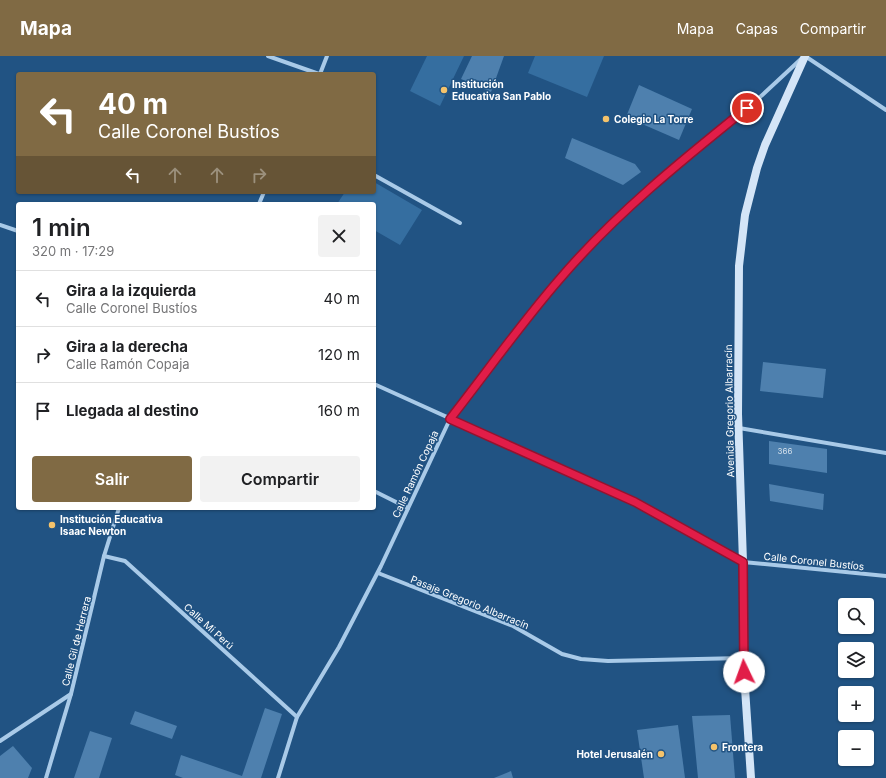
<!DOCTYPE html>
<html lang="es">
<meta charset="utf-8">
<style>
body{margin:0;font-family:Inter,sans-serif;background:#f2f2f2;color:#202124;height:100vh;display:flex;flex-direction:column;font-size:15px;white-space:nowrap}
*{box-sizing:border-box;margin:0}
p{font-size:13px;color:#757577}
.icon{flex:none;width:22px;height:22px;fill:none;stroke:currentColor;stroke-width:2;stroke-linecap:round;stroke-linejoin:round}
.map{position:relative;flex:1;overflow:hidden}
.sheet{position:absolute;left:16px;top:146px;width:360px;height:308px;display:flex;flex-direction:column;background:#fff;border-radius:4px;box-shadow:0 1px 3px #0004}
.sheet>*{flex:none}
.guide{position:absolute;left:16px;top:16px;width:360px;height:122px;border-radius:4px;box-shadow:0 1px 3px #0004;background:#806a44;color:#fff;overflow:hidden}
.fabs{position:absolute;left:838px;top:542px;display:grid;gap:8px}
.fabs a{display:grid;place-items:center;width:36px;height:36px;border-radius:4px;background:#fff;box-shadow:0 1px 3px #0004;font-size:20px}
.pin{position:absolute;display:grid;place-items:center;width:34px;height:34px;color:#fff;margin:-17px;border:2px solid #fff;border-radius:50%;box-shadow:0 1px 4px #0007}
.me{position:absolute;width:44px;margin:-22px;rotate:357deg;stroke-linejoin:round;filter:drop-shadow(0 0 3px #0008)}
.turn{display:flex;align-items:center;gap:14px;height:84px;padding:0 16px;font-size:18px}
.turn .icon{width:52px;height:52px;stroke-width:2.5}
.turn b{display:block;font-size:28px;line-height:34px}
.lanes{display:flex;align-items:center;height:38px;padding:0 16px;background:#0003;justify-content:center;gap:20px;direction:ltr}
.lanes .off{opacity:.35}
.round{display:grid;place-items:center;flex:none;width:42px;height:42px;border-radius:4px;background:#f2f2f2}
.summary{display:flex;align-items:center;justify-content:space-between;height:68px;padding:0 16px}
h1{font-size:24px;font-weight:600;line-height:30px}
.primary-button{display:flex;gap:8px;margin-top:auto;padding:8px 16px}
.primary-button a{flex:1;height:46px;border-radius:4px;background:#806a44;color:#fff;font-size:16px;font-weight:600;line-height:46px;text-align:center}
.primary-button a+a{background:#f2f2f2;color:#202124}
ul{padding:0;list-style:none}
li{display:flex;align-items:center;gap:12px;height:56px;padding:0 16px;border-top:1px solid #e0e0e0}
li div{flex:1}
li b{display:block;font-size:15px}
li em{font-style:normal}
header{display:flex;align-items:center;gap:24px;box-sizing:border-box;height:56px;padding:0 20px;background:#806a44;color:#fff}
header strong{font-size:19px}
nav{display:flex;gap:22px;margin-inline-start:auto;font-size:14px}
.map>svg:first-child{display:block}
</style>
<header>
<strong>Mapa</strong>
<nav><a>Mapa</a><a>Capas</a><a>Compartir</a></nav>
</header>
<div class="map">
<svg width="886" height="722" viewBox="0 0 886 722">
<rect width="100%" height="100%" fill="#215383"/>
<!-- green -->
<g fill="#356ea0">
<path d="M427,0H464L440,50L410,35Z"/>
<path d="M535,0H604L587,41L528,17Z"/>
<path d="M374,126L422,154L400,189L374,174V148H337L345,136H374Z"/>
</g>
<!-- building -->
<g fill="#4e80ae">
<path d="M472,0H504L491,36L461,23Z"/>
<path d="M639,29L692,53L679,84L626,61Z"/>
<path d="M572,82L635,108L641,116L623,129L565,102Z"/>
<path d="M763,306L826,313L823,342L760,335Z"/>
<path d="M769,385L827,393V417L769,408Z"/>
<path d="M769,428L824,438L823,454L770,445Z"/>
<path d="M265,652L282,658L261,722H183L175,719L181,699L242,720Z"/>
<path d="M135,655L177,670L172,683L130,668Z"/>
<path d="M730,659L735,722H698L692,660Z"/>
<path d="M678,669L685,722H644L637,674Z"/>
<path d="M90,675L112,682L99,722H74Z"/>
<path d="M13,690L32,712L28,722H0V700Z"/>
<path d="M511,715L513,722H494Z"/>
</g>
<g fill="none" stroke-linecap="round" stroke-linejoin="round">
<!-- street -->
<g stroke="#a9cae8" stroke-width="4">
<path d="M268,0L319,18"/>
<path d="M805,0L886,54"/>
<path d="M320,18L327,0"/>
<path d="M374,119L460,167"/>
<path d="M259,148L264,136"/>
<path d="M0,169L18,175"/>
<path d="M374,328L635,446L743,506L886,520"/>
<path d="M739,372L886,397"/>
<path d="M374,435L408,452"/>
<path d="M104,500L125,505L297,661"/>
<path d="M378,517L513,570L562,598L581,603L608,605L743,602"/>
<path d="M0,685L71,638"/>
<path d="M46,722L71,638L104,500L119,452"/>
<path d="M278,722L297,661L339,591L381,510L450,363L558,224L608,172L666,117L759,42L801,3"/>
</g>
<!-- secondary -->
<path stroke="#d4e5f7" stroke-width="8" d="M751,722L743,602V506L738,358L739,210L745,159L757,112L765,89L805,0"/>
</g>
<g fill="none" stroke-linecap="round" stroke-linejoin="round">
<defs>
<path id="route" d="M744,616L743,506L635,446L450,363C486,317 520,269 558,225C614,159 681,105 747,52"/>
</defs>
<!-- route casing -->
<use href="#route" stroke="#92132f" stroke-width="10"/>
<!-- route -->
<use href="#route" stroke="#e11d48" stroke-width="7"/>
</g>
<!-- markers -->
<g fill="#f5c36b" stroke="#215383" stroke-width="1.5">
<circle cx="444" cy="34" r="4"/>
<circle cx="606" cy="63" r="4"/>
<circle cx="52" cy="469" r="4"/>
<circle cx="714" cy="691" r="4"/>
<circle cx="661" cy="698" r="4"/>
</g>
<g text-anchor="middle" stroke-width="3" stroke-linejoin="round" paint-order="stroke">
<!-- number labels -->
<g font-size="8" fill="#d3dfeb">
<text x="785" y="398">366</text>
</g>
<!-- poi labels -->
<g font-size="10" font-weight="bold" fill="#fff" stroke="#215383" text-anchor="start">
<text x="452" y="32">Institución<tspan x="452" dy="12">Educativa San Pablo</tspan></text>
<text x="614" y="67">Colegio La Torre</text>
<text x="60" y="467">Institución Educativa<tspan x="60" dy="12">Isaac Newton</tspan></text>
<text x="722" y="695">Frontera</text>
<text x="653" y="702" text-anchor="end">Hotel Jerusalén</text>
</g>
<!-- street labels -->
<g font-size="10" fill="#fff" stroke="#215383">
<text transform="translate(729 355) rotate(-91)" y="4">Avenida Gregorio Albarracín</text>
<text transform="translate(415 418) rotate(-65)" y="4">Calle Ramón Copaja</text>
<text transform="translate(814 505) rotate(6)" y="4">Calle Coronel Bustíos</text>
<text transform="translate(470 546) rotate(22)" y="4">Pasaje Gregorio Albarracín</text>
<text transform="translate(209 570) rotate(42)" y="4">Calle Mi Perú</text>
<text transform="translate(76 585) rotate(-76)" y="4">Calle Gil de Herrera</text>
</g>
</g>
</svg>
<div class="fabs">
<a><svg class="icon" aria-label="search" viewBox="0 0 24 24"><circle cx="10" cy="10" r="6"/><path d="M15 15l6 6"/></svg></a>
<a><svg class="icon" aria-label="layers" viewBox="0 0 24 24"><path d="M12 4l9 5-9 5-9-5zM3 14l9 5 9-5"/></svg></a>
<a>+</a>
<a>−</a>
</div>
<div class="pin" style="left:747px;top:52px;background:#d93025"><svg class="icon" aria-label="arrive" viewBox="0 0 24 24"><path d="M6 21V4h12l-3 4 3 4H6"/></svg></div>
<svg class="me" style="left:744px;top:616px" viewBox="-20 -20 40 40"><circle r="19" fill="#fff"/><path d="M0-13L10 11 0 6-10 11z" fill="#e11d48"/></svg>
<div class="guide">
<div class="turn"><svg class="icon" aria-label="left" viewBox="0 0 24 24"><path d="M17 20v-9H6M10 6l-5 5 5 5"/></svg><div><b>40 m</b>Calle Coronel Bustíos</div></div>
<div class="lanes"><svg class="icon" aria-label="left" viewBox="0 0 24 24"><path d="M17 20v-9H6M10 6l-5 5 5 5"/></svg><svg class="icon off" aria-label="ahead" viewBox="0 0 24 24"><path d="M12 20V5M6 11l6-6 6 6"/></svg><svg class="icon off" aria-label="ahead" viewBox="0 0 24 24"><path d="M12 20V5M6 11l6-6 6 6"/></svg><svg class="icon off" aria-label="right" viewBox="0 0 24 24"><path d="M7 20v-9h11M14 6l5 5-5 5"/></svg></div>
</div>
<section class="sheet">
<div class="summary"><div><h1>1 min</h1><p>320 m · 17:29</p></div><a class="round"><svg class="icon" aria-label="close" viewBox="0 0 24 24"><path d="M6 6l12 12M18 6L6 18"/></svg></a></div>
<ul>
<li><svg class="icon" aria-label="left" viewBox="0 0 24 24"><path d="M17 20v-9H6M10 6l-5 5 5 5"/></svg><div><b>Gira a la izquierda</b><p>Calle Coronel Bustíos</p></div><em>40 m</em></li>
<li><svg class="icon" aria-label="right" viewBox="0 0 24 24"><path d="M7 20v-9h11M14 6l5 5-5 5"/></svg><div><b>Gira a la derecha</b><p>Calle Ramón Copaja</p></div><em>120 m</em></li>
<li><svg class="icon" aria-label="arrive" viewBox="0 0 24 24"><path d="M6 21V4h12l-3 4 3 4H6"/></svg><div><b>Llegada al destino</b></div><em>160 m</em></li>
</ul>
<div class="primary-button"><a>Salir</a><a>Compartir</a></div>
</section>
</div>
